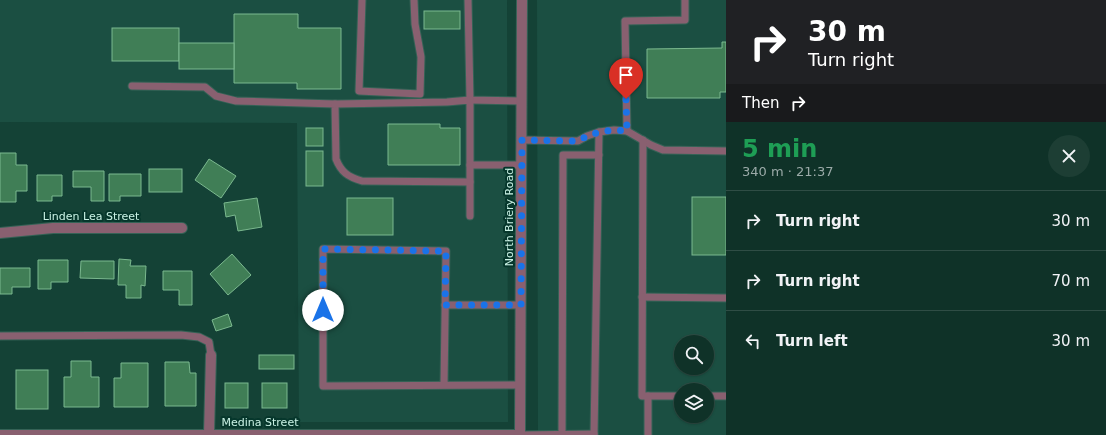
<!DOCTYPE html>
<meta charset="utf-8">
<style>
body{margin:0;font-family:"DejaVu Sans",sans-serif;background:#1d3e34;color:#f1f3f6;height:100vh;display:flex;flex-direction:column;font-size:15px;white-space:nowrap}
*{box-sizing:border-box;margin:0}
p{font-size:13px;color:#9baaa8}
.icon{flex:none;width:22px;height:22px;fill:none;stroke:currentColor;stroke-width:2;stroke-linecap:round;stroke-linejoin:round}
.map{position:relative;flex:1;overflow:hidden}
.sheet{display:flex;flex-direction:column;background:#0f3228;width:380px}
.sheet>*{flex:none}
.banner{background:#202124;color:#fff;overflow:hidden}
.tools{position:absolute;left:674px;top:335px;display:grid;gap:8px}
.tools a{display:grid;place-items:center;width:40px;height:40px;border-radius:50%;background:#0f3228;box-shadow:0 1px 3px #0004,0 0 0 1px #2f4d45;font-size:20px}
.pin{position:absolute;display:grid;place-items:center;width:34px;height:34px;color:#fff;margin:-41px -17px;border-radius:50% 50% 50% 0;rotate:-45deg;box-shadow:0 0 4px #0007}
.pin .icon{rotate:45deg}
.me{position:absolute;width:44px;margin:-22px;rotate:0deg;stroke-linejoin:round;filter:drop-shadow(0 0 3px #0008)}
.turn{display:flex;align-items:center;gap:14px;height:84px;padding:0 16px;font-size:18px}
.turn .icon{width:52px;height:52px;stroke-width:2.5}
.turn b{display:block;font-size:28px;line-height:34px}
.then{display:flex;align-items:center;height:38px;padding:0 16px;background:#0003;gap:8px;font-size:15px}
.round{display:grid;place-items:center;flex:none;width:42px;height:42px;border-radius:21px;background:#1d3e34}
.overview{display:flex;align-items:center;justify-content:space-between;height:68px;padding:0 16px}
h1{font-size:24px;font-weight:700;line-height:30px;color:#1e9e55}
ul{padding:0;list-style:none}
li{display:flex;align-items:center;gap:12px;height:60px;padding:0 16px;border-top:1px solid #2f4d45}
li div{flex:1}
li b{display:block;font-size:15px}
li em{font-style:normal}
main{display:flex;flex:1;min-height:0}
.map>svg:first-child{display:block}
</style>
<main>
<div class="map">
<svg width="726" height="435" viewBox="0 0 726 435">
<rect width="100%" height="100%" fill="#144236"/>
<!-- built -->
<g fill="#1b4f42" fill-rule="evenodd">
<path d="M0,0H507L508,422H299L297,123L0,122Z"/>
<path d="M537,0H726V435H538ZM681,342H707V368H681ZM681,390H707V416H681Z"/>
</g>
<!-- building -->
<g fill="#407e56" stroke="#7bb98f">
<rect x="424" y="11" width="36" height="18"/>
<path d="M234,14H298V28H341V89H297V83H234Z"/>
<rect x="112" y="28" width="67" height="33"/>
<path d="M722,42H726V92H720V98H647V49L722,48Z"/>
<rect x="179" y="43" width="55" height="26"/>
<path d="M388,124H440V128H460V165H388Z"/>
<rect x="306" y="128" width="17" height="18"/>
<rect x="306" y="151" width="17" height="35"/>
<path d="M0,153H16V165H27V191H16V202H0Z"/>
<path d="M209,159L236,176L221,198L195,180Z"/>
<rect x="149" y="169" width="33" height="23"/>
<path d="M73,171H104V201H91V187H73Z"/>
<path d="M109,174H141V196H120V201H109Z"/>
<path d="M37,175H62V196H52V201H37Z"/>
<rect x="692" y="197" width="34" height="58"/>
<path d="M257,198L262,227L238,231L235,215L226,217L224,203Z"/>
<rect x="347" y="198" width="46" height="37"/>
<path d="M232,254L251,275L228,295L210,274Z"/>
<path d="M119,259L131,260L130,266H146L145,286L141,285V298H126V285H118Z"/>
<path d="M38,260H68V282H51V289H38Z"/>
<path d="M81,261H114V279L80,278Z"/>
<path d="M0,268H30V287H12V294H0Z"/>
<path d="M163,271H192V305H179V290H163Z"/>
<path d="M228,314L232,326L216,331L212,320Z"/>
<rect x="259" y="355" width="35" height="14"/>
<path d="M71,361H91V377H99V407H64V377H71Z"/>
<path d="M165,362H189L190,373H196V406H165Z"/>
<path d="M121,363H148V407H114V378H121Z"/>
<rect x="16" y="370" width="32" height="39"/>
<rect x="225" y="383" width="23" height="25"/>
<rect x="262" y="383" width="25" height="25"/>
</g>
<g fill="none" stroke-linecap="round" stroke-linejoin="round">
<defs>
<g id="service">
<path d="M362,0L359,91L420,94L421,57L415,24L414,0"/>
<path d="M468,0L470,100L522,101"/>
<path d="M132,86L205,87L216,96L236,101L335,104L336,159C341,172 348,177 362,181L470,182"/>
<path d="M335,104L447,102L470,100V165H522"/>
<path d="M627,131L625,21L685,20V0"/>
<path d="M522,140L578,141L587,136L599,132L614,130L627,131L651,145L663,150L726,151"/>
<path d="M643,140L642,396H681"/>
<path d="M470,216V165"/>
<path d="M642,297L726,298"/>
<path d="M445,305H521"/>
<path d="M0,336L181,335L199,337L209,342L211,355"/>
<path d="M444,385L446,251L323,249V386L521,385"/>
<path d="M648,396V435"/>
<path d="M707,396H726"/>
<path d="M520,435L594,434"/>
<path d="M562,435L563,155H599"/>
<path d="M594,435L599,132"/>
</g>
<g id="minor">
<path d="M0,233L53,228H182"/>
<path d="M209,434L211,355"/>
<path d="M0,435H520"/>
</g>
<path id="tertiary" d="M520,435L522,0"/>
</defs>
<!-- service casing -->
<use href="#service" stroke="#356256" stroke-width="9"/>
<!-- minor casing -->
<use href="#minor" stroke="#356256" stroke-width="12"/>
<!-- tertiary casing -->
<use href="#tertiary" stroke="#356256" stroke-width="12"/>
<!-- service -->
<use href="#service" stroke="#896070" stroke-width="7"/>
<!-- minor -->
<use href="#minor" stroke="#896070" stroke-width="10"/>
<!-- tertiary -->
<use href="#tertiary" stroke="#896070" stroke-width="10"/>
</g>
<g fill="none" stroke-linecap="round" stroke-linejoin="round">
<!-- route -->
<path stroke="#1a73e8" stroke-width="7" stroke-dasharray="0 12.6" d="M323,310V249L446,251L445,305H521L522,140L578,141L587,136L599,132L614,130L627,131L626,99"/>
</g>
<g text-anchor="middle" stroke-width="4" stroke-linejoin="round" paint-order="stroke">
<!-- street labels -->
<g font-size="11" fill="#caf2e5" stroke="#06372c">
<text x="91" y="220">Linden Lea Street</text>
<text transform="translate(509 217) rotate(-90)" y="4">North Briery Road</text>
<text x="260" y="426">Medina Street</text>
</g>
</g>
</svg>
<div class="tools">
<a><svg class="icon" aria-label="search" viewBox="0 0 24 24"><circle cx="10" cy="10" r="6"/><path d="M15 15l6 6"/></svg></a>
<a><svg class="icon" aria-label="layers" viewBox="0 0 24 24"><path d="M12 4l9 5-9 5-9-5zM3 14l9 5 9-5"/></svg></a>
</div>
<div class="pin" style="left:626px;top:99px;background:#d93025"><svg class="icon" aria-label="arrive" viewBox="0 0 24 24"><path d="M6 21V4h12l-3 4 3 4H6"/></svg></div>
<svg class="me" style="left:323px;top:310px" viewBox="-20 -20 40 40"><circle r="19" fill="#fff"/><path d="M0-13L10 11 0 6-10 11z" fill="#1a73e8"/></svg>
</div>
<section class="sheet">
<div class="banner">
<div class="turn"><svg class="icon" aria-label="right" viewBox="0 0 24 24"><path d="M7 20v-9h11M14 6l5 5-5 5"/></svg><div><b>30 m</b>Turn right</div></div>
<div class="then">Then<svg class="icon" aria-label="right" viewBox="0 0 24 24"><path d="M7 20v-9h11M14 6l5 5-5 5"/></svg></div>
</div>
<div class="overview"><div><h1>5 min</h1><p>340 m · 21:37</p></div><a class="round"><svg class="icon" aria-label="close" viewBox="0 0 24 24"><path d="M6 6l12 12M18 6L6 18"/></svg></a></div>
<ul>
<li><svg class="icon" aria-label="right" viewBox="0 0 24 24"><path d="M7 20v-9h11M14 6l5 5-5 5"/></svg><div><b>Turn right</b></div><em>30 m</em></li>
<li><svg class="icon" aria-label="right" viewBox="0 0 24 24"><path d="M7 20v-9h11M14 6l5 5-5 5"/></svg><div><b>Turn right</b></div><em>70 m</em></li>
<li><svg class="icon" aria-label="left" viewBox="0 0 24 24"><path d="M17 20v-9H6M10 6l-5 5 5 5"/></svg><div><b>Turn left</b></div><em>30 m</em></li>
</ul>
</section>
</main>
